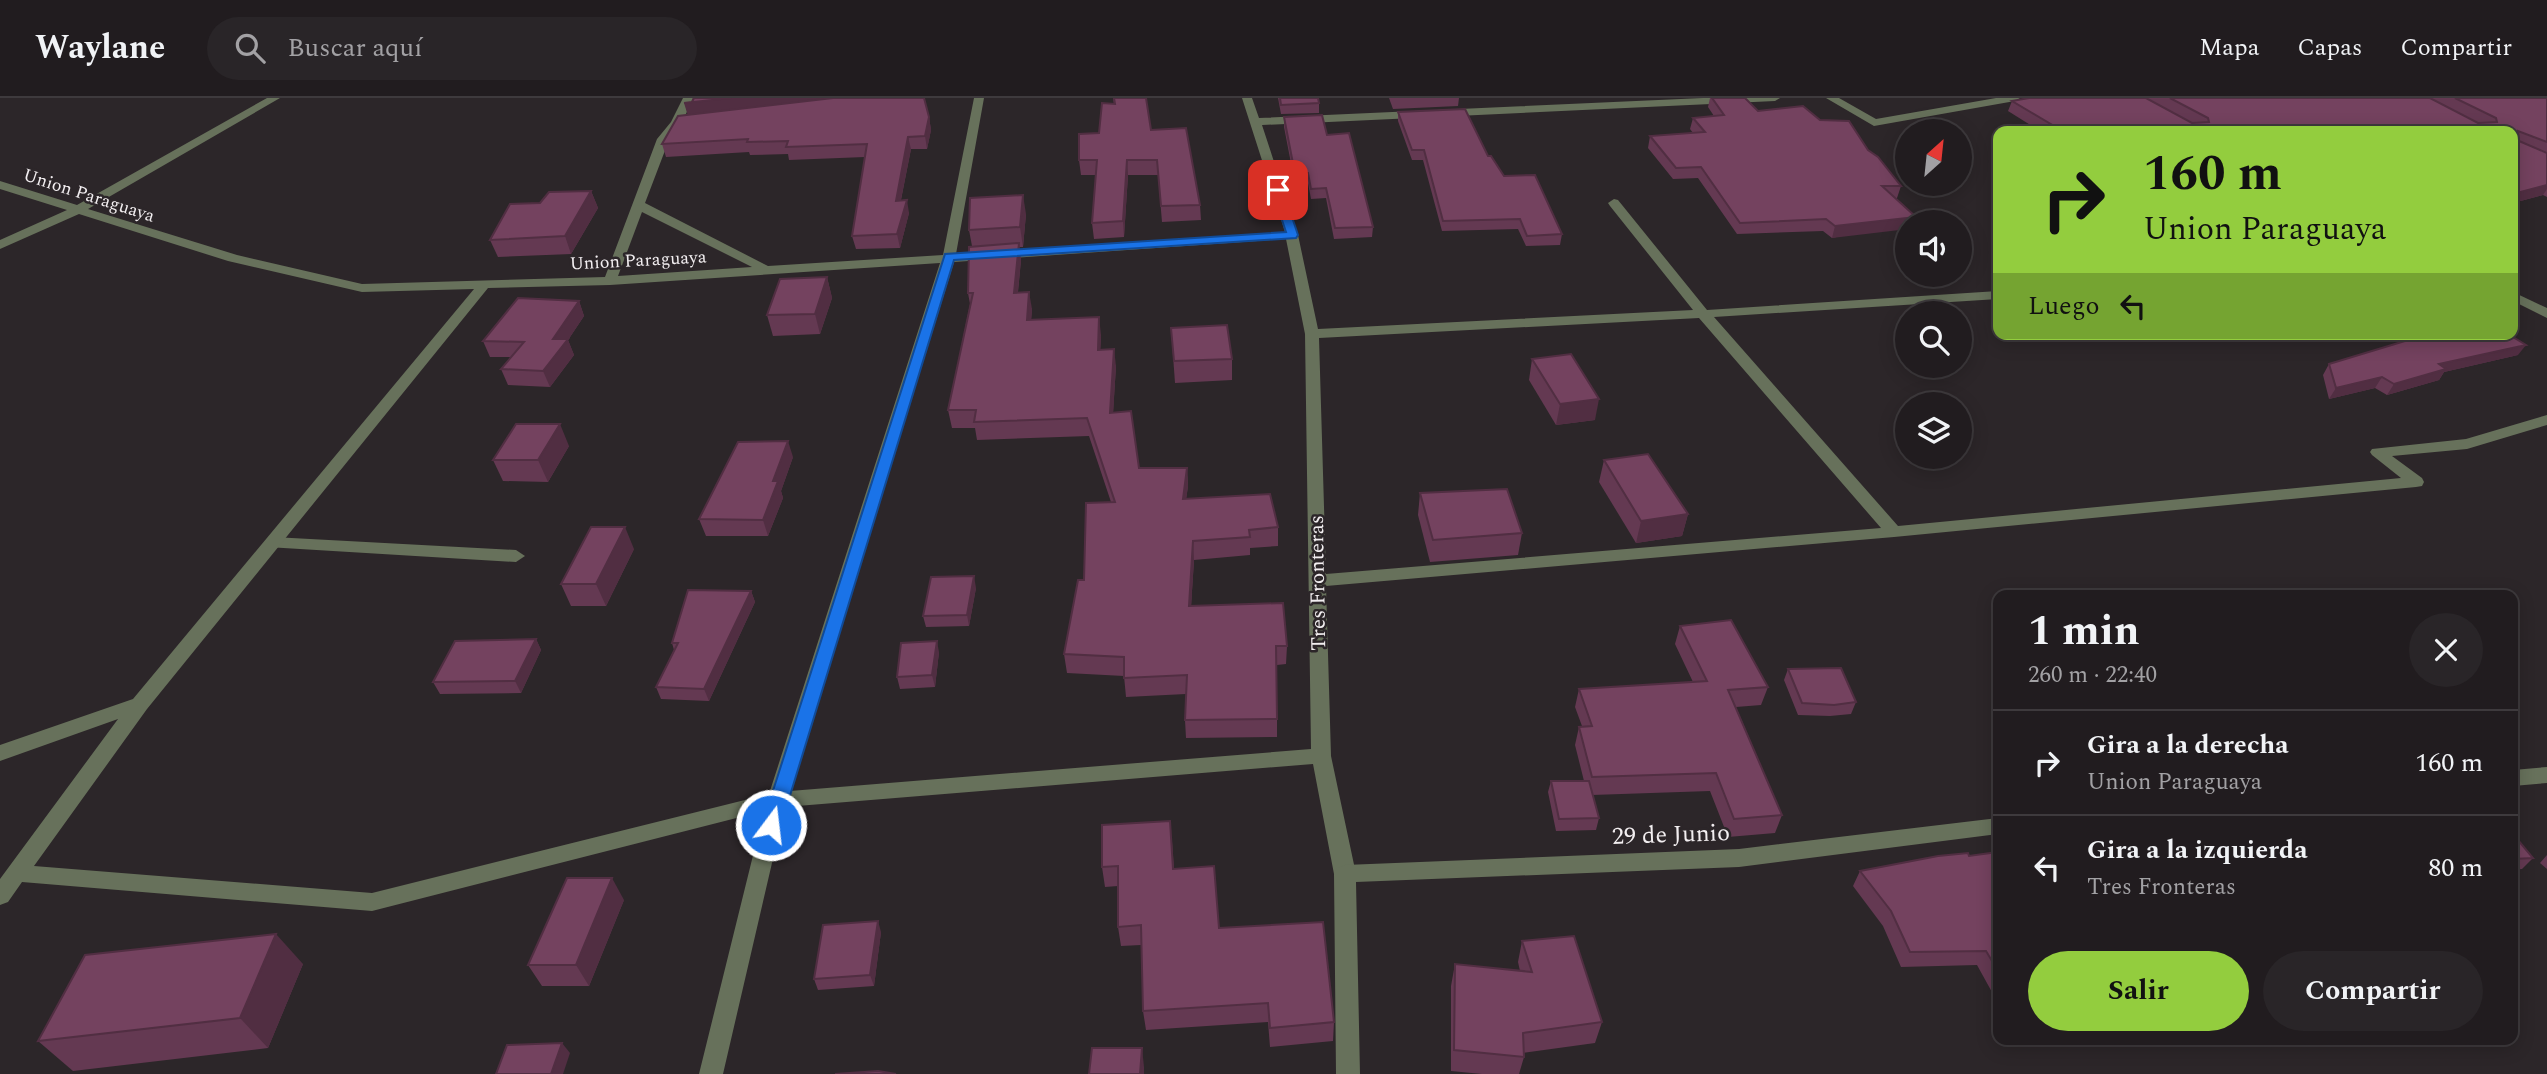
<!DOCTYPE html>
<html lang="es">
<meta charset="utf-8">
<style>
body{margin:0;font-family:Spectral,serif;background:#292528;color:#f1f3f6;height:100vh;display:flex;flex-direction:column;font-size:26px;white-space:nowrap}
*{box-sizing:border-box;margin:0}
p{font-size:23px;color:#a2a1a4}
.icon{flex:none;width:38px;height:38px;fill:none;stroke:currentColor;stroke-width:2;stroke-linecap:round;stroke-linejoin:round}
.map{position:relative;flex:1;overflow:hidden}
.sheet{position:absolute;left:1993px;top:492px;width:525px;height:455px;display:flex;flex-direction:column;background:#211c1f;border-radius:14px;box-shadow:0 4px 18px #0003,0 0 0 2px #3e3a3d}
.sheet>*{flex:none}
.guide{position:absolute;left:1993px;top:28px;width:525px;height:214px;border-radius:14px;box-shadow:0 4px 18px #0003,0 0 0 2px #3e3a3d;background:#93cd3e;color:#111;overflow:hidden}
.needle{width:46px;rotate:27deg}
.buttons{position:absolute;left:1895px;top:21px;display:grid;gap:14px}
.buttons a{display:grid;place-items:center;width:77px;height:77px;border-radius:50%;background:#211c1f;box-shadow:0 4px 18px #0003,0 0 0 2px #3e3a3d;font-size:35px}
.pin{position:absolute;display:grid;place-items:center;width:60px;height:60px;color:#fff;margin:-30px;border-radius:14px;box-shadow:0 4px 10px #0006}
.me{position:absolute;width:77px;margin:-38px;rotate:15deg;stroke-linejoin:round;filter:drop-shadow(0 0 5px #0008)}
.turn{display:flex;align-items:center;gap:24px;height:147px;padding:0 35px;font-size:32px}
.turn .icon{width:91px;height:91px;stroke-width:2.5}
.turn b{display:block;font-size:49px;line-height:60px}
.then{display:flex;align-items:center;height:66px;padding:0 35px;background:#0003;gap:14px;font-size:26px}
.round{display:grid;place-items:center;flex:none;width:74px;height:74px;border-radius:37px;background:#292528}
.summary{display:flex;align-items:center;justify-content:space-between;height:119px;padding:0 35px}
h1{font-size:42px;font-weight:700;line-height:52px}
.primary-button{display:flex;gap:14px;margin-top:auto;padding:14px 35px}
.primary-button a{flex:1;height:80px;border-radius:42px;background:#93cd3e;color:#111;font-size:28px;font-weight:700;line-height:80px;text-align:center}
.primary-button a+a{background:#292528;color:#f1f3f6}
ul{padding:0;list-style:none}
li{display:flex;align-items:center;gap:21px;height:105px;padding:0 35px;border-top:2px solid #3e3a3d}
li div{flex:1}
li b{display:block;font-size:26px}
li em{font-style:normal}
header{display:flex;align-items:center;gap:42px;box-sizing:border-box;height:98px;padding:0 35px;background:#211c1f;border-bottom:2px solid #3e3a3d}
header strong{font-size:33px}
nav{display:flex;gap:38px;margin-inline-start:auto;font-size:24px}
.search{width:490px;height:63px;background:#292528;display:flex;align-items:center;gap:18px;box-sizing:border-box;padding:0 24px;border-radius:38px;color:#a2a1a4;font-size:26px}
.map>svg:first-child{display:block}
</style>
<header>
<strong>Waylane</strong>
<div class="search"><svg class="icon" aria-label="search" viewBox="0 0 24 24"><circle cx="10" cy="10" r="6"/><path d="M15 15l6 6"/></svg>Buscar aquí</div>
<nav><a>Mapa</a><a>Capas</a><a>Compartir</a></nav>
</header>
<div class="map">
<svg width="2547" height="976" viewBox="0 0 2547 976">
<rect width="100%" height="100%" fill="#2c2629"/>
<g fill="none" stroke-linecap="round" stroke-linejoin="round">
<!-- service -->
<path fill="#67715b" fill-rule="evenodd" d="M273,439L516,452L525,458L516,464L267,449L265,445L267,441Z"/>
<!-- minor -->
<g fill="#67715b" fill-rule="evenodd">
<path d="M267,0H280L88,111L237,157L362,186L605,179L657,41L671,24L683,0H693L682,25L669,42L645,105L768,168L943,157L974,0H984L956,156L1285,134L1242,0H1252L1259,20L1703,0H1780L1775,3L1262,27L1298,137L1318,231L1693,212L1610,108L1608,105L1614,101L1618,102L1707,212L1998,193V201L1714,219L1898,428L2401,380L2372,357L2370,354L2372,351L2466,341L2547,317V327L2467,351L2392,358L2422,380L2424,384L2422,388L2416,389L1894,439L1326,488L1331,658L1356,776L1353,782L1345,785L1337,782L1334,776L1313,666L785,709L723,976H699L764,713L372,813L22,784L8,804L0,807V781L118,621L0,663V647L133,601L474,191L362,194L228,163L79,116L0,151V142L67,112L0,91V83L77,107ZM642,114L752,169L618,178ZM1286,141L1305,236L1311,651L790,693L954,164ZM940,165L769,696L372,795L34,768L147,611L488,190L610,187ZM1699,220L1881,430L1326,476L1319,240Z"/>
<path d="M1826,0H1839L1876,21L1996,0H2020L2015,3L1874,28Z"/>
<path d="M2513,194L2547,210V220L2513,203Z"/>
</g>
<!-- tertiary -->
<g fill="#67715b" fill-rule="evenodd">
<path d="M2547,669V685L2513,688V672Z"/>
<path d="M1998,720V736L1739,769L1356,784L1360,976H1336L1334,776L1337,770L1345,767L1739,751Z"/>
</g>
</g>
<!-- wall -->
<g fill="#643952">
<path d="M1113,0H1146L1151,32L1200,107L1201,122L1162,124L1158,77H1128L1124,139L1094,141L1092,125L1096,77H1081L1079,62L1099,35L1114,6Z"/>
<path d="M1278,0H1318L1319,5V15L1281,16Z"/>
<path d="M1389,0H1459L1458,8L1393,11Z"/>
<path d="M1710,0H1745L1758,13L1820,22L1868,52L1901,88L1897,100H1894L1916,119L1915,124H1908L1832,140L1823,133L1737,136L1698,80L1673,81L1648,50L1650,38L1693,35L1690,31L1693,20L1714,18L1708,9Z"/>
<path d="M2029,0H2547V99L2543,97L2513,105V33H2040L2008,13L2012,3Z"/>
<path d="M1398,14L1488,58L1504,78L1562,136L1560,147L1526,148L1518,131L1442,133L1423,62H1412L1398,23Z"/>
<path d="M929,19L931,32L927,51H911L901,102L909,115L900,150L856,151L852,138L865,59L789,62L788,56L750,57L749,54L666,59L662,46Z"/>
<path d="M1284,19L1327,37L1373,129L1372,139L1334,141L1326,100L1311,101L1308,85L1295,86L1284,29Z"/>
<path d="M591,93L598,110L571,156L498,159L490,142L540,105Z"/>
<path d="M1026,116L1023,149H1019L1021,162L1018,194L1032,211L1031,222L1101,237L1100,252L1116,268L1113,315L1139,370H1187L1188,388L1186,401L1278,429V448L1250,450V457L1194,462L1191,508L1287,548L1286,566L1277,567V639L1186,640L1185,622L1186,596L1126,599L1124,578L1067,575L1064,556L1084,482L1111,404L1089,338L977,342L975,330H952L948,312L970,206L968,195L972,148L969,132Z"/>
<path d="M827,179L832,200L820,236L773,238L767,217Z"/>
<path d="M579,203L584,218L568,242L574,257L550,289L508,287L501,271L511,259H490L483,243Z"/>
<path d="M1171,230L1232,261V282L1175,285Z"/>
<path d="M2518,257L2444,274L2439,282L2387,297L2375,290L2329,301L2323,277L2329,266Z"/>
<path d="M1532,261L1595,322L1556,327L1529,282Z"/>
<path d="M569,348L548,384L503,383L493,362Z"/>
<path d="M793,359L781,393L783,400L768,438H706L699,421Z"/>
<path d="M1604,362L1688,416L1682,438L1636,445L1599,384Z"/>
<path d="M1420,395L1522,435L1518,457L1430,464L1418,417Z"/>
<path d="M634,451L606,508H571L561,486Z"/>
<path d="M976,490L969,528L926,529L923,518Z"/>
<path d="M751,493L755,504L709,603L661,601L656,589L674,552L672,545Z"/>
<path d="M1680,528L1768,589L1761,607L1736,609L1782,717L1775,735L1728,739L1710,693L1592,697L1599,720L1596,732L1556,733L1548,694L1551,683H1584L1575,647L1579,629L1582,628L1575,609L1579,591L1693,584L1675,546Z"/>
<path d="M536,541L541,552L521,595L440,596L433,584Z"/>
<path d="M939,554L935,589L900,591L897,579Z"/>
<path d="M1788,571L1856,604L1851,616L1830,618L1798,617L1784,582Z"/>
<path d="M2513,736L2533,760L2522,771L2513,772Z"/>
<path d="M1172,743L1174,771L1219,830L1334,924L1333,943L1270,949L1268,924L1146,932L1143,913L1141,847L1121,848L1118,829V788L1105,789L1102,769Z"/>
<path d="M1998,754V905L1977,867L1901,869L1883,828L1853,788L1860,773Z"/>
<path d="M2547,757V771L2540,765Z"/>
<path d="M624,802L589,888H542L528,867Z"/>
<path d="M881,834L874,888L818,892L814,881Z"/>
<path d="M1522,843L1602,924L1595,945L1523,955L1524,959L1519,976H1482L1451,973V888L1455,866L1520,873L1518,864Z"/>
<path d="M303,866L268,950L73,973L38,943Z"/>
</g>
<!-- shaded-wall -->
<g fill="#512e42">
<path d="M731,0H843L688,18L684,5Z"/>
<path d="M929,19L931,32L927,51L925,38Z"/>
<path d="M908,39L911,51L898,116L896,103Z"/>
<path d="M1127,62L1128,77L1124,139L1123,123Z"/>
<path d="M2547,87V91L2543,97L2513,105V96Z"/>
<path d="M591,93L598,110L571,156L565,138Z"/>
<path d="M1023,97L1026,116L1023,149L1020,129Z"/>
<path d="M907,102L909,115L900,150L897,136Z"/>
<path d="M1916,119L1915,124H1908V131L1832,140L1835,128Z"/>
<path d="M1019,145L1021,162L1016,212L1014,195Z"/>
<path d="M827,179L832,200L820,236L815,216Z"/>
<path d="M1029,194L1032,211L1030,239L1027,222Z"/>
<path d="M579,203L584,218L568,242L574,257L550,289L543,273L553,241Z"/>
<path d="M1099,219L1101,237L1100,270L1098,252Z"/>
<path d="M2526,247L2518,257L2444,274L2439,282L2387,297L2394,286L2439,266Z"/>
<path d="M1114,251L1116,268L1112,333L1110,315Z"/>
<path d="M2382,279L2375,290L2329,301L2336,290Z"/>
<path d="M1599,301L1595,322L1556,327L1560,306Z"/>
<path d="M560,326L569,348L548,384L538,362Z"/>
<path d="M788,343L793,359L781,393L783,400L768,438L763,422L773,383Z"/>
<path d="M1187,370L1188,388L1184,419L1183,401Z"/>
<path d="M1688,416L1682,438L1636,445L1641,423Z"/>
<path d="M625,429L634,451L606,508L596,486Z"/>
<path d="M1193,443L1194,462L1190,527L1189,508Z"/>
<path d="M974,478L976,490L969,528L967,517Z"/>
<path d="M751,493L755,504L709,603L704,591Z"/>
<path d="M536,541L541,552L521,595L515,583Z"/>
<path d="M937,543L939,554L935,589L932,577Z"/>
<path d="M612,780L624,802L589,888L576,867Z"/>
<path d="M878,823L881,834L874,888L870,877Z"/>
<path d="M276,836L303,866L268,950L240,920Z"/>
<path d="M562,945L570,955L563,976H551Z"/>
<path d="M1142,950L1144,969V976H1140Z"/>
</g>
<!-- building -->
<g fill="#74425f" stroke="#512e42" stroke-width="2">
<path d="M694,0H731L684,5L692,4Z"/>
<path d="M833,0H924L929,19L925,38L908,39L896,103L907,102L897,136L852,138L867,46L786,49L788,43L747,44L748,41L662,46L678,18Z"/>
<path d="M1114,0H1146L1151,32L1186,30L1200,107L1161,108L1157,62H1127L1123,123L1092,125L1097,62H1079V36L1099,35L1102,5L1115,6Z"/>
<path d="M1280,0H1318L1319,5L1281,7Z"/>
<path d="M1712,0H1745L1758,13L1803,8L1820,22L1849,23L1868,52L1878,59L1901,88H1882L1916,119L1835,128L1826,121L1740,125L1701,69L1676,70L1650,38L1705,34L1693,20L1724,17Z"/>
<path d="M2029,0H2146L2192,25L2209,24L2208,20L2170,0H2430L2478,25L2497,24L2496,20L2455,0H2547V44L2518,33L2519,43L2547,55V87L2513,96V33H2046L2059,31L2012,3Z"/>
<path d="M1465,11L1488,58H1491L1504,78L1535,77L1562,136L1527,138L1520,121L1443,123L1424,52H1412L1398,14Z"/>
<path d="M1322,17L1327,37L1349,35L1373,129L1335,130L1326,90L1311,91L1308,75L1295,76L1284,19Z"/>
<path d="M591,93L565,138L490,142L510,106L540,105L549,94Z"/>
<path d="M1023,97L1020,129L969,132L970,100Z"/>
<path d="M1019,145L1014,195L1029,194L1027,222L1099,219L1098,252L1114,251L1110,315L1131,313L1139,370H1187L1183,401L1270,396L1278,429L1249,432L1250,439L1193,443L1189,508L1283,505L1287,548H1276L1277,621L1185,622L1187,577L1124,580V559L1064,556L1078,482H1084L1086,405L1115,404L1087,320L974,324L976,312H948L973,195H968L969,149Z"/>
<path d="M827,179L815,216L767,217L780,181Z"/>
<path d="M518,200L579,203L553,241H568L543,273L501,271L524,244L483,243Z"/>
<path d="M1227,227L1232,261L1174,263L1171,230Z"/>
<path d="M2428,236H2508L2526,247L2439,266L2446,271L2394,286L2382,279L2336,290L2329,266Z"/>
<path d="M1571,256L1599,301L1560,306L1532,261Z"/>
<path d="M516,326H560L538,362H493Z"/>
<path d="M788,343L773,383H778L763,422L699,421L738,344Z"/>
<path d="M1648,356L1688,416L1641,423L1604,362Z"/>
<path d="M1507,391L1522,435L1433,442L1420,395Z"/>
<path d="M591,429H625L596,486H561Z"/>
<path d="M974,478L967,517L923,518L931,479Z"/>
<path d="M688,492L751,493L704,591L656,589L678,545H672Z"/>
<path d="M1731,522L1768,589L1728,592L1782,717L1734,721L1716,675L1592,679L1579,629L1592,628L1579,591L1707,583L1680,528Z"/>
<path d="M536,541L515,583L433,584L455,543Z"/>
<path d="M937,543L932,577L897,579L901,545Z"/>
<path d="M1841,570L1856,604L1834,607L1802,605L1788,571Z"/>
<path d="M1551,683H1589L1599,720L1559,721Z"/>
<path d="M1170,723L1173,771L1214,768L1219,830L1323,824L1334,924L1270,930L1268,905L1143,913L1141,827L1118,829V768L1102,769V727Z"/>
<path d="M2513,736L2533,760L2513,761Z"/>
<path d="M1998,754V873L1986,853L1910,854L1891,813L1860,773L1938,758L1968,755L1969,758Z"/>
<path d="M567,780H612L576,867H528Z"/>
<path d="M878,823L870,877L814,881L823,827Z"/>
<path d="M276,836L240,920L38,943L85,857Z"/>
<path d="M1574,838L1602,924L1523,935L1524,959L1454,952L1455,866L1532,874L1522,843Z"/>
<path d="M562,945L551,976H496L507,947Z"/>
<path d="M1092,950H1142L1140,976H1089Z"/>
<path d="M878,973L896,976H835Z"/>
</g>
<!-- route -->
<path fill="#1a73e8" stroke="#114b97" stroke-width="2" d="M1278,89L1283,92L1298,137L1296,140L954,162L781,727L778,733L771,735L765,733L762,727L945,156L1286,134L1272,92Z"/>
<g text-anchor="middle" stroke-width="5" stroke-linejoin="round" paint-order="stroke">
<!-- far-street labels -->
<g font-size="18" fill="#f2eef0" stroke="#2c2629">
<text transform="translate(89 97) rotate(18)" y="6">Union Paraguaya</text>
<text transform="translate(638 162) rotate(-3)" y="6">Union Paraguaya</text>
</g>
<!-- street labels -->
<g font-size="21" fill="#f2eef0" stroke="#2c2629">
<text transform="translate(1317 485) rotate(-91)" y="7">Tres Fronteras</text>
</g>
<!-- near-street labels -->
<g font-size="24" fill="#f2eef0" stroke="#2c2629">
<text transform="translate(1671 736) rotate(-2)" y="8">29 de Junio</text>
</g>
</g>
</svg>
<div class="buttons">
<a><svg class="needle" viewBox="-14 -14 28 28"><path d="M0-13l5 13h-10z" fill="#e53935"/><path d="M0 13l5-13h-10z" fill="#a2a1a4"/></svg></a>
<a><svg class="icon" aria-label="sound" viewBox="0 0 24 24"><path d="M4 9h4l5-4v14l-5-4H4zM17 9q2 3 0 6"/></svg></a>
<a><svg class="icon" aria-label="search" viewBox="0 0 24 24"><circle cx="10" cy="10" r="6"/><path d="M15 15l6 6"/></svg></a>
<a><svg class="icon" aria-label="layers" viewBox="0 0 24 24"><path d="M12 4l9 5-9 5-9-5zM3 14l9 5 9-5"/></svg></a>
</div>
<div class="pin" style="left:1278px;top:92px;background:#d93025"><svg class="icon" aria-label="arrive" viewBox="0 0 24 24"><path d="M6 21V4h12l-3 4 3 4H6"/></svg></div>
<svg class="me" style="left:771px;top:727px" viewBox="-20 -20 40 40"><circle r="17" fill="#1a73e8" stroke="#fff" stroke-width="3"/><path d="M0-11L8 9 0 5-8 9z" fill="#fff"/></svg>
<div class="guide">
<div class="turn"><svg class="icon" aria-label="right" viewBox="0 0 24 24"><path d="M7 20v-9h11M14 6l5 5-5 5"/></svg><div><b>160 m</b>Union Paraguaya</div></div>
<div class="then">Luego<svg class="icon" aria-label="left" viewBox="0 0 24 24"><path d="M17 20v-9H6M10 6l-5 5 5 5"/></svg></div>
</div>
<section class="sheet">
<div class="summary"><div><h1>1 min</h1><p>260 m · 22:40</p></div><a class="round"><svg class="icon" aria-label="close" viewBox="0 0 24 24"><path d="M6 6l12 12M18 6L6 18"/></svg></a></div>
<ul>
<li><svg class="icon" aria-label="right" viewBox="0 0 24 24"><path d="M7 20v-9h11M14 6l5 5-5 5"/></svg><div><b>Gira a la derecha</b><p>Union Paraguaya</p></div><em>160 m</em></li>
<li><svg class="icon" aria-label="left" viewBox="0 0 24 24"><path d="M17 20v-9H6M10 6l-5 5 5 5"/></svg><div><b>Gira a la izquierda</b><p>Tres Fronteras</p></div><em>80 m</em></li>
</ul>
<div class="primary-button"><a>Salir</a><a>Compartir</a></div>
</section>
</div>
